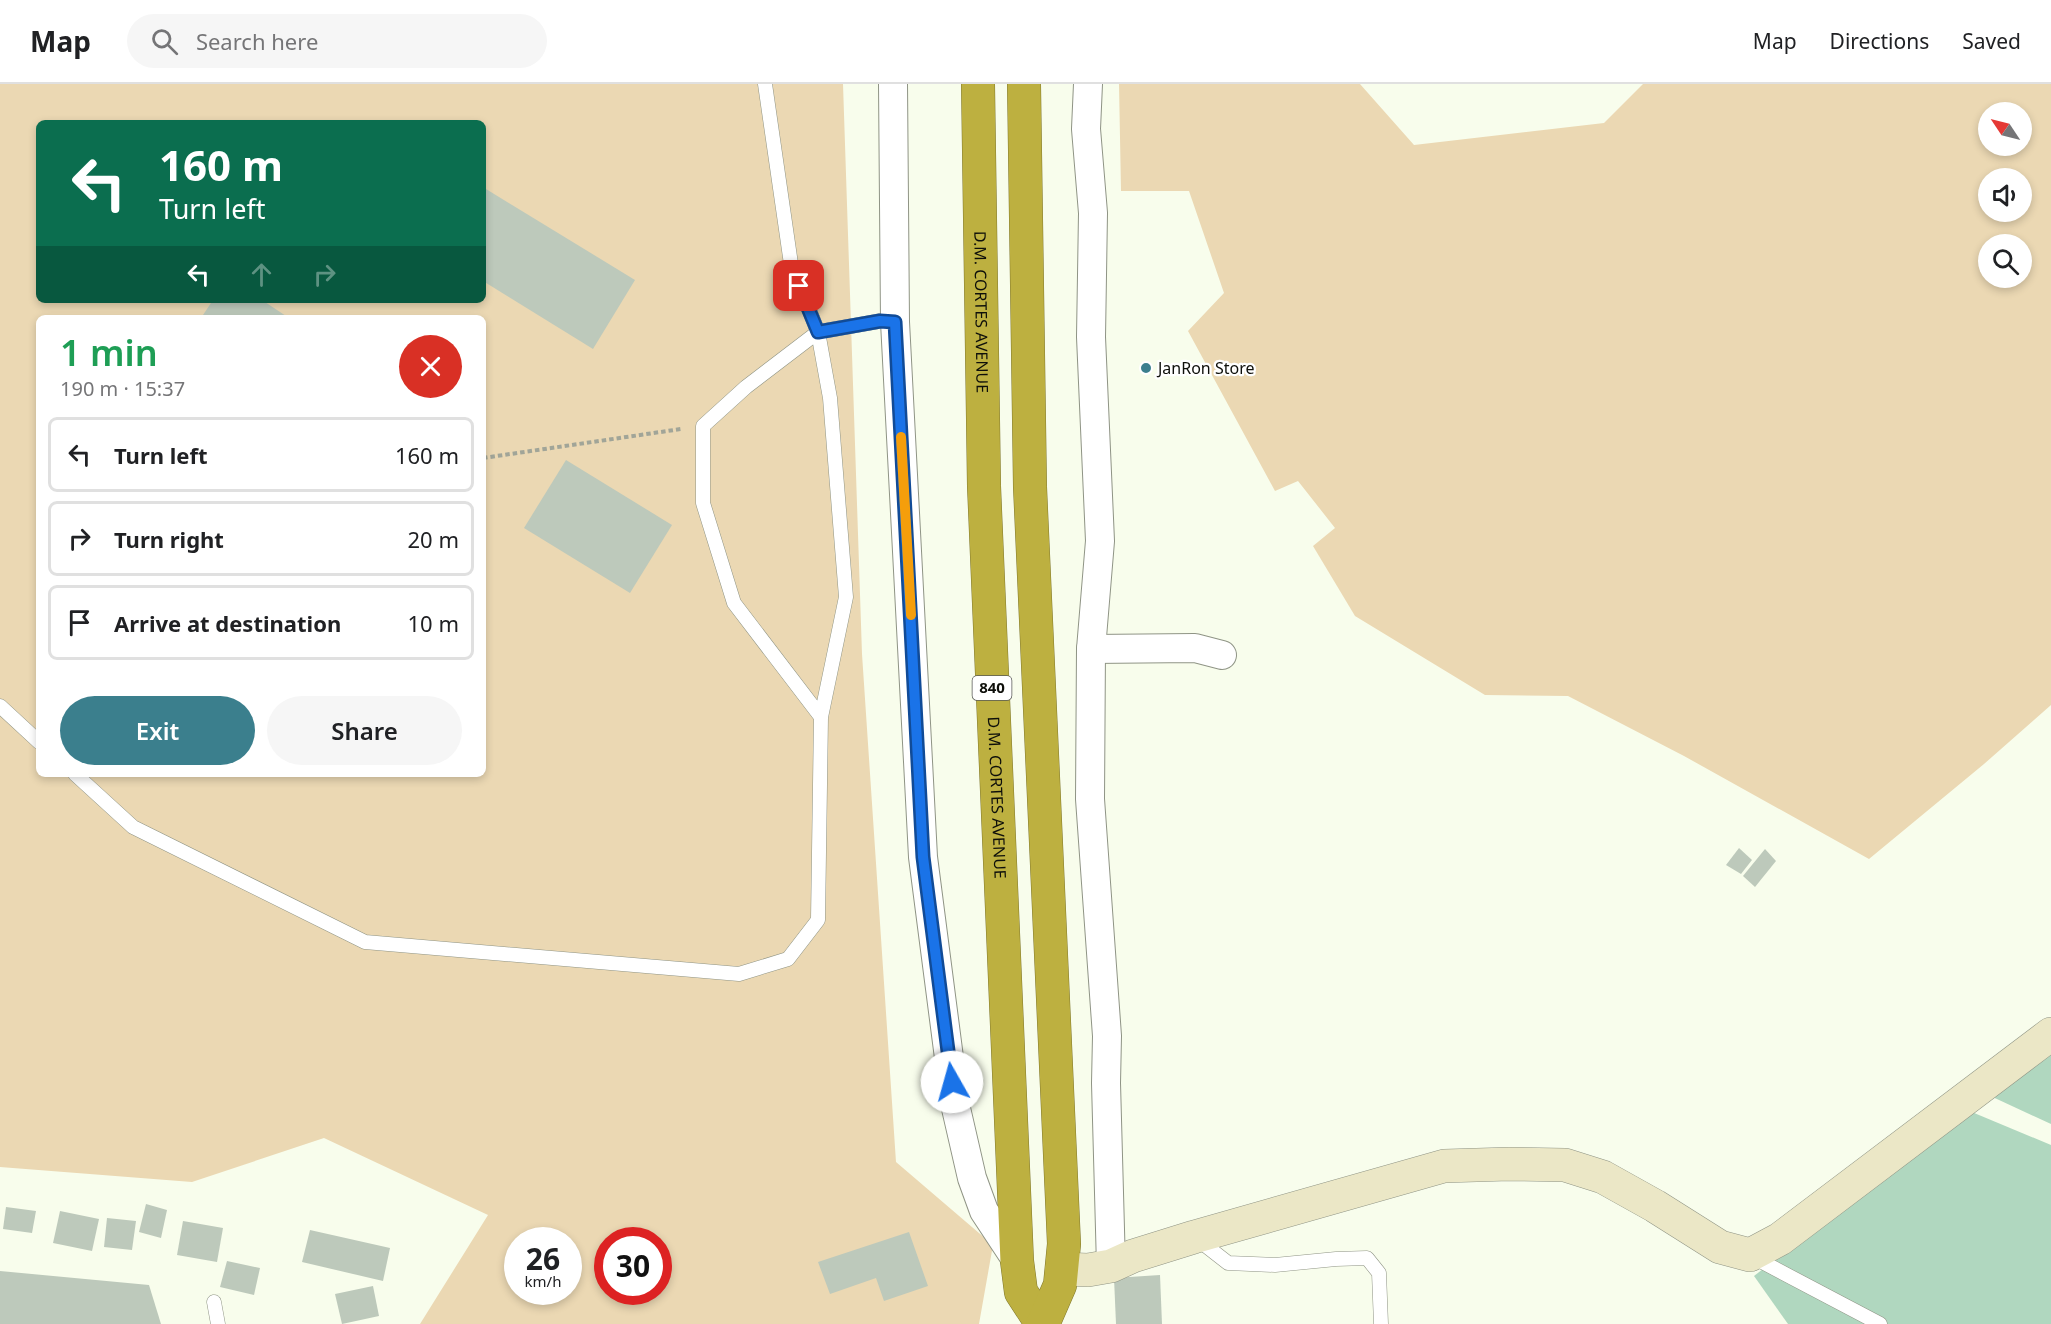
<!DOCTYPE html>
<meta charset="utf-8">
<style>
body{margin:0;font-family:"Noto Sans",sans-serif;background:#f6f6f6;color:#202124;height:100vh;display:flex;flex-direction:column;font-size:22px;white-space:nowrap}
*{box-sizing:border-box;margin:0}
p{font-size:20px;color:#757577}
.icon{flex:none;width:33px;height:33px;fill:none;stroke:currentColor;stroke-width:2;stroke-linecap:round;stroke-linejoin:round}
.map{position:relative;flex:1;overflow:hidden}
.details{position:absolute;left:36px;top:231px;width:450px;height:462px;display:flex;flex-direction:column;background:#fff;border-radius:9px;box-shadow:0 3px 9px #0003}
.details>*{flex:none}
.banner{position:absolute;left:36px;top:36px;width:450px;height:183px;border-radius:9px;box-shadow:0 3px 9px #0003;background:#0b6e4f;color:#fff;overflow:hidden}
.needle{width:39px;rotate:305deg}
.fabs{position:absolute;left:1978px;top:18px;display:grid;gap:12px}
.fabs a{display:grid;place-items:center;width:54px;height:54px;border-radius:50%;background:#fff;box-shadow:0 3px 9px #0003;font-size:30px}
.speed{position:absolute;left:504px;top:1143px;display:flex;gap:12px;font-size:30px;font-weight:700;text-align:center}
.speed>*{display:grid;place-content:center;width:78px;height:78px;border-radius:50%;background:#fff;box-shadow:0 3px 9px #0003;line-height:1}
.speed small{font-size:15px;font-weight:400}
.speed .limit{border:9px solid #d22;background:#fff;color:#111}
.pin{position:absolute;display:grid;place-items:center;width:51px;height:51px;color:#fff;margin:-26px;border-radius:12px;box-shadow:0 3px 9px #0006}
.me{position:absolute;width:66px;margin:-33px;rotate:353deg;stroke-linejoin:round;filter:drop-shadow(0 0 4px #0008)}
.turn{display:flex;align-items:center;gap:21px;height:126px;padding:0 24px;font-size:27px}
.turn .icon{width:78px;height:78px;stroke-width:2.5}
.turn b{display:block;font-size:42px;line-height:51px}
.lanes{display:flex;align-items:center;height:57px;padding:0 24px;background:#0003;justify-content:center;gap:30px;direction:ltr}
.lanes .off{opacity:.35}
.round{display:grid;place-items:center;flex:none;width:63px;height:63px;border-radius:32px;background:#f6f6f6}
.head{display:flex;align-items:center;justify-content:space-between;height:102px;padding:0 24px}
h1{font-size:36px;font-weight:600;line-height:45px;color:#1e9e55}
.button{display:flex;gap:12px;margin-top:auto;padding:12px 24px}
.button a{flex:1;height:69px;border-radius:36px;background:#3b7f8d;color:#fff;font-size:24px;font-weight:600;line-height:69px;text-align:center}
.button a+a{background:#f6f6f6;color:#202124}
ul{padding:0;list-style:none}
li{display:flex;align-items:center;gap:18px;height:75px;margin:0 12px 9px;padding:0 12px;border:3px solid #e0e0e0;border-radius:9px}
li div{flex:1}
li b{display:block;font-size:22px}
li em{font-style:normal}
header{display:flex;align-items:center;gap:36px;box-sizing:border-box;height:84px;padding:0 30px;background:#fff;border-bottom:2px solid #e0e0e0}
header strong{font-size:28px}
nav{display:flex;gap:33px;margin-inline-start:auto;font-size:21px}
.search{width:420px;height:54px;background:#f6f6f6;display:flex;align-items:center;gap:15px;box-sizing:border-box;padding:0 21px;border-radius:33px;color:#757577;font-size:22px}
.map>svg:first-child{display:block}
</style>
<header>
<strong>Map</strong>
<div class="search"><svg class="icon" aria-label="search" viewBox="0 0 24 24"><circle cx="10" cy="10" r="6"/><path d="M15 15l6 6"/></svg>Search here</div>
<nav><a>Map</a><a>Directions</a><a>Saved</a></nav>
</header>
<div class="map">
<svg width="2051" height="1240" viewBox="0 0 2051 1240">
<rect width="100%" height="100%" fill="#f8fdec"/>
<!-- green -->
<g fill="#ebd8b3" fill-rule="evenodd">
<path d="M0,0H843L862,570L896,1078L993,1161L979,1240H420L488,1131L324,1054L192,1098L0,1083ZM39,39H483V216H39ZM39,234H483V690H39ZM518,1156H568V1208H518ZM608,1156H658V1208H608Z"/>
<path d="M1119,0H1360L1414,61L1604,39L1643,0H2051V621L1984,680L1869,775L1684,672L1568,612L1485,611L1355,532L1313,462L1335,444L1298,397L1275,407L1188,247L1224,209L1189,107H1121ZM1989,28H2022V62H1989ZM1989,94H2022V128H1989ZM1989,160H2022V194H1989Z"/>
</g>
<!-- water -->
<g fill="#b0d7bf">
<path d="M2051,961V1040L1984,1009Z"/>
<path d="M1967,1026L2051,1061V1240H1788L1754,1192Z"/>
</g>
<!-- building -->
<g fill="#bdc9bb">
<path d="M486,105L635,196L593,265L483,197V109Z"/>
<path d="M213,216H262L289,234H201Z"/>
<path d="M566,376L672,441L630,509L524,444Z"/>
<path d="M1739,764L1752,776L1741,790L1726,781Z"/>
<path d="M1765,765L1776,777L1755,803L1743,792Z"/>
<path d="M146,1120L167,1126L161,1154L139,1148Z"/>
<path d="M6,1123L36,1127L32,1149L3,1145Z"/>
<path d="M60,1127L99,1135L92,1167L53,1159Z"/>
<path d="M107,1134L136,1137L132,1166L104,1163Z"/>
<path d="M183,1137L223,1144L217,1178L177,1171Z"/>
<path d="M310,1146L390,1164L383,1197L302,1178Z"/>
<path d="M909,1148L928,1202L884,1217L876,1194L830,1210L818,1178Z"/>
<path d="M227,1177L260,1184L254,1211L220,1203Z"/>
<path d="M0,1187L149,1201L161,1240H0Z"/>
<path d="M1160,1191L1162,1240H1116L1114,1194Z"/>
<path d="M373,1202L379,1232L342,1240L335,1210Z"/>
</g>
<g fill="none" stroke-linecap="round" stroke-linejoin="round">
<defs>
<g id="lane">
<path d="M765,0L791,180L818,248L880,237L895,238"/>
<path d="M0,622L39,658"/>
<path d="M75,690L133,743L365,858L739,890L788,875L818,836L821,633L734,519L703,419V342L746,303L818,248L830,314L846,513L821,633"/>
<path d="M1196,1154L1228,1179L1275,1181L1336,1175L1367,1174L1379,1189L1381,1240"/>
<path d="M1751,1172L1880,1240"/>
<path d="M214,1218L218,1240"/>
</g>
<g id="street">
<path d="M893,0L895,238L923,773L955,1020L972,1094L984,1127L1017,1177"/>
<path d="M1088,0L1086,45L1093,129L1091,253L1100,457L1091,565L1090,715L1107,952L1106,999L1111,1182"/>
<path d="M1091,565L1195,564L1222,571"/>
</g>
<path id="secondary" d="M1062,1185L1088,1186L1111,1182L1133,1172L1194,1153L1444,1082L1509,1080L1565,1081L1603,1093L1655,1122L1720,1163L1750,1171L1780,1155L2051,950"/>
<g id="highway">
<path id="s1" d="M978,0L984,402L1017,1177L1021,1208L1042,1240"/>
<path d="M1024,0L1030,403L1064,1160L1060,1201L1043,1240"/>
</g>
</defs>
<!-- lane casing -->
<use href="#lane" stroke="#8f9485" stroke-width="15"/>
<!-- street casing -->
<use href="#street" stroke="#8f9485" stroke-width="30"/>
<!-- secondary casing -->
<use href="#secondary" stroke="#8f9485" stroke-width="34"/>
<!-- highway casing -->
<use href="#highway" stroke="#80782d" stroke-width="34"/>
<!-- path -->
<path stroke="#a1a598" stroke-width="4" stroke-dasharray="4.5 3" stroke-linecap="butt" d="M483,374L681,345"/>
<!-- lane -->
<use href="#lane" stroke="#fff" stroke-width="14"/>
<!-- street -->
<use href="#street" stroke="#fff" stroke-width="28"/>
<!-- secondary -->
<use href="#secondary" stroke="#ebe7c6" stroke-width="33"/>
<!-- highway -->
<use href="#highway" stroke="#bdb040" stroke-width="33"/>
</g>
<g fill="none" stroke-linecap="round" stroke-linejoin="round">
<defs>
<path id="route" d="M799,202L818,248L880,237L895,238L923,773L952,998"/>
</defs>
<!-- route casing -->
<use href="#route" stroke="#114b97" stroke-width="15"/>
<!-- route -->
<use href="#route" stroke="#1a73e8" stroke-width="10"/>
<!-- slow -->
<path stroke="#f59e0b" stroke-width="10" d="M901,353L911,531"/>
</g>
<!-- markers -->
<circle fill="#3b7f8d" stroke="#fff" stroke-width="2" cx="1146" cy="284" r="6"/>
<g text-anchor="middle" stroke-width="4.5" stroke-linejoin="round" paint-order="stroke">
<!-- shield labels -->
<rect fill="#fff" stroke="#565754" stroke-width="1.5" x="972.5" y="592" width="39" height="24" rx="4.5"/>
<g font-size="15" font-weight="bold" fill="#0e0f0a">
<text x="992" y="609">840</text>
</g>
<!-- street labels -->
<g font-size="16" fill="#0e0f0a" stroke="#fff">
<text dy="6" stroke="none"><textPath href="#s1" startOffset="228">D.M. CORTES AVENUE</textPath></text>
<text dy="6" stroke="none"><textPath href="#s1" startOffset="714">D.M. CORTES AVENUE</textPath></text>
</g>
<!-- poi labels -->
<g font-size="16" fill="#0e0f0a" stroke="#fff" text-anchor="start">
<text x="1158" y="290">JanRon Store</text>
</g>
</g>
</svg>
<div class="fabs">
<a><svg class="needle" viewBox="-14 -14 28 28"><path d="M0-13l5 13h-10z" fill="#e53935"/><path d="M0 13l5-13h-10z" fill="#757577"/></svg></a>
<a><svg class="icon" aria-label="sound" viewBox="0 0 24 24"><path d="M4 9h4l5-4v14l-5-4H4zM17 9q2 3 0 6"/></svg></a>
<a><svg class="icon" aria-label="search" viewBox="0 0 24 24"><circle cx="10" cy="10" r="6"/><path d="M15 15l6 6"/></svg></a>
</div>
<div class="speed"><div>26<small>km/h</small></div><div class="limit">30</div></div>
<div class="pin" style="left:799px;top:202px;background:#d93025"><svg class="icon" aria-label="arrive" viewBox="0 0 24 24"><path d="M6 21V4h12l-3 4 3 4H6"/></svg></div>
<svg class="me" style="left:952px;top:998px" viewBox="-20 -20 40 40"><circle r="19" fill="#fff"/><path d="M0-13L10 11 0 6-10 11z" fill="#1a73e8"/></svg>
<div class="banner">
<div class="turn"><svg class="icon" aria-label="left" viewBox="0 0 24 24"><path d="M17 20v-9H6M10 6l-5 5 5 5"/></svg><div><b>160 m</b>Turn left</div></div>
<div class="lanes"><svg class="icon" aria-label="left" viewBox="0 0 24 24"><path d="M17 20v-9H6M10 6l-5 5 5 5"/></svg><svg class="icon off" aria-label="ahead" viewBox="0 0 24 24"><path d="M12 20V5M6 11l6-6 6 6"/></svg><svg class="icon off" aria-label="right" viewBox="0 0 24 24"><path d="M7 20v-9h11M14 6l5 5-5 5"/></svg></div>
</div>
<section class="details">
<div class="head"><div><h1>1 min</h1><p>190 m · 15:37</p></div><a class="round" style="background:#d93025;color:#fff"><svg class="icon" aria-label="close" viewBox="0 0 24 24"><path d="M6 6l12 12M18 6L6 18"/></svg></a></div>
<ul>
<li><svg class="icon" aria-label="left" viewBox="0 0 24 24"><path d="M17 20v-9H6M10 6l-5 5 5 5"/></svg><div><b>Turn left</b></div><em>160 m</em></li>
<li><svg class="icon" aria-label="right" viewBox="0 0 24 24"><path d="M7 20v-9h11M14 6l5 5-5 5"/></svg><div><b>Turn right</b></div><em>20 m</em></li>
<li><svg class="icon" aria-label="arrive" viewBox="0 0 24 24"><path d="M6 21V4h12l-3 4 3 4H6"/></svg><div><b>Arrive at destination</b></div><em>10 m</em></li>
</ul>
<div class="button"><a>Exit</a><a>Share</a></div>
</section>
</div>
